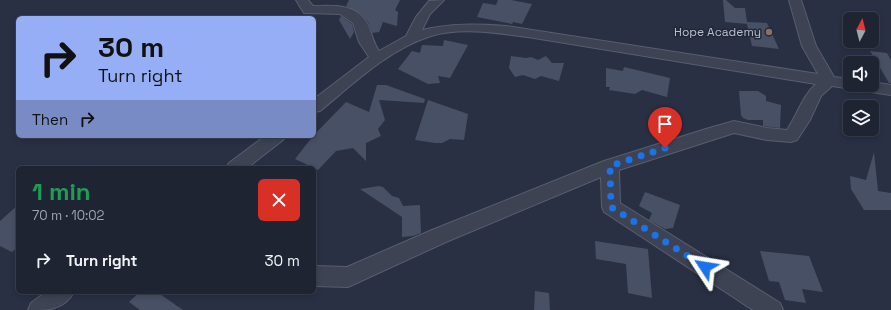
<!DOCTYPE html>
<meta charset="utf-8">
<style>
body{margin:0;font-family:"Space Grotesk",sans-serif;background:#272c3b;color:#f1f3f6;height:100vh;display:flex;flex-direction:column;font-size:15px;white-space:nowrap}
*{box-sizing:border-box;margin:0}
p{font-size:13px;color:#a1a4ac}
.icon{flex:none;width:22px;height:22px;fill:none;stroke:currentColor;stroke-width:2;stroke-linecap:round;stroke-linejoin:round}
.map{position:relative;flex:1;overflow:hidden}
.panel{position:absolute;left:16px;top:166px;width:300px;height:128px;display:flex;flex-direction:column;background:#1f2433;border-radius:6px;box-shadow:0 2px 6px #0003,0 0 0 1px #3c414e}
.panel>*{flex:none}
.hud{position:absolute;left:16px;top:16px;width:300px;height:122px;border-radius:6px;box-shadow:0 2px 6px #0003,0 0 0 1px #3c414e;background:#96aef6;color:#111;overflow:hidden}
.needle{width:26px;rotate:7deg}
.buttons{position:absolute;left:843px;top:12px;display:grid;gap:8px}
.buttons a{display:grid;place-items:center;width:36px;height:36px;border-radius:6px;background:#1f2433;box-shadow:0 2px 6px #0003,0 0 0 1px #3c414e;font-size:20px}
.pin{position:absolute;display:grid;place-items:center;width:34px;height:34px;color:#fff;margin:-41px -17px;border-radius:50% 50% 50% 0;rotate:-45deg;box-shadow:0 0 4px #0007}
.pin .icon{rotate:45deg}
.me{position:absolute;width:44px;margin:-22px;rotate:303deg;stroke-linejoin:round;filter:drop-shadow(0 0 3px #0008)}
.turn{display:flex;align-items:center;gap:14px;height:84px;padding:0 16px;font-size:18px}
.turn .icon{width:52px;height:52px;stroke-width:2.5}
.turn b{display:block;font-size:28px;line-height:34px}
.then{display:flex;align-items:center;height:38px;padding:0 16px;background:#0003;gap:8px;font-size:15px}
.round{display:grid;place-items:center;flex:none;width:42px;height:42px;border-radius:6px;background:#272c3b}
.summary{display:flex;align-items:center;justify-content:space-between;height:68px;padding:0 16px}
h1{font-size:24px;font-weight:600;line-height:30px;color:#1e9e55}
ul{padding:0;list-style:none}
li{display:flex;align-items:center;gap:12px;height:52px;padding:0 16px}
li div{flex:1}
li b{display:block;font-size:15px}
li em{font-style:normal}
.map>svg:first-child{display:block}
</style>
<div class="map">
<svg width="891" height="310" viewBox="0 0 891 310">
<rect width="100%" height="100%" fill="#293044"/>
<!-- building -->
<g fill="#485065">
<path d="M349,0H400L395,10L398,12L397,26L383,22L379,32L372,33L368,22L361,14L346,6Z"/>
<path d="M498,0H511L532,4L522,24L513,22L512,24L477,17L483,3L496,5Z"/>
<path d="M723,0H726L735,8H745L747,22L767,23L779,49L752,46L747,24L725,22Z"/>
<path d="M341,16L352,24L354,32L350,39L339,20Z"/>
<path d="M444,40L468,45L450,78L438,76L440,83L428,84L398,69L412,51L420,53L422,45L443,46Z"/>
<path d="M870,51L887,53L891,60V83H889Z"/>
<path d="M511,56L526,58L531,57L538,60L546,56L552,63H564L559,81L541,76L535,79L523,75L515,77L509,68Z"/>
<path d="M624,67L670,78L667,97L642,90L635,94L609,90L610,87H606V68L623,71Z"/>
<path d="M377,85H386L425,99L424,103L379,100L385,120L378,129L381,136L366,143V161L353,148L336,151L318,170L295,159L313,136L346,102L369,112Z"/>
<path d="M739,91H758L766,96V101L781,105L780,128L763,126V120H748L743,118L741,115Z"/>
<path d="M428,100L468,114L464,140L450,139L442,143H435L415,140Z"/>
<path d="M874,152L878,191L891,193V210H864L851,189L850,176L866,180Z"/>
<path d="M379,186L383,187L392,196L399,198L403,206L420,205L421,233L413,236L402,237V217L360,189Z"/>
<path d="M645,192L680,205L673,228L665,229L649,220L652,213L639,206Z"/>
<path d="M18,205V247L12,252L0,246V221Z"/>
<path d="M595,241L648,249L652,298L628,293L626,264L596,259Z"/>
<path d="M760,251L809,256L823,292L802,289L806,303L785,300L779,282L769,281Z"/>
<path d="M535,291L549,293L550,310H534Z"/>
<path d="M140,292H157L183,310H140L129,302Z"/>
</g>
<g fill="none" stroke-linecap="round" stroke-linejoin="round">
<defs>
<g id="minor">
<path d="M296,0H308L313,6C330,6 353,3 365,20C371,28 372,41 379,51L406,36L416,17L429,1L444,0L430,14L422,30C450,23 478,24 506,26L818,74L802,46L789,0H801L816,46L834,77L850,79V85H872V82L891,85V95L832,86L821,96L810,120L797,140L791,142L767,140L734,133L619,170L620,203L780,303L783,310H753L604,212L602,207L601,177L446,242L348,287L314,286V266L347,267L432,230L604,161L706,129L734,121L767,128L787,130C797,115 803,95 816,84L528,37C497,33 461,27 431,36C389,49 353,84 320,111L314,112V99L369,57L359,42L353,23L340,14L304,13Z"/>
<path d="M265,136H285L283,140L247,168H226L229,163Z"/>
<path d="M46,292H74C64,310 48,310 28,310L31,303Z"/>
</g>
</defs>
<!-- minor casing -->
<use href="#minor" stroke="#585e6e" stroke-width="2"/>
<!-- minor -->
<use href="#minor" fill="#3d4353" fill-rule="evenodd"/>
</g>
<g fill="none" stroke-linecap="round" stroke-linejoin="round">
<!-- route -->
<path stroke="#1a73e8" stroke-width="7" stroke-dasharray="0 12.6" d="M665,148L610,166L611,207L705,267"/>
</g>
<!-- markers -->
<circle fill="#8d6e63" stroke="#212839" stroke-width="1.5" cx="769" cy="32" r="4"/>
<g text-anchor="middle" stroke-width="3" stroke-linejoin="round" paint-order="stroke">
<!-- far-poi labels -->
<g font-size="12" fill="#babfcd" stroke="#212839" text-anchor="end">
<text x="761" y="36">Hope Academy</text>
</g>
</g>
</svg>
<div class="buttons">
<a><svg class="needle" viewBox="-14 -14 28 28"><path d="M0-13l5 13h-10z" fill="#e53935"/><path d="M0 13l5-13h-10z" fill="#a1a4ac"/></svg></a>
<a><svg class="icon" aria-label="sound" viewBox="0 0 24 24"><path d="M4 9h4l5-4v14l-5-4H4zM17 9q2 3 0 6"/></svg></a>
<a><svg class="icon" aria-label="layers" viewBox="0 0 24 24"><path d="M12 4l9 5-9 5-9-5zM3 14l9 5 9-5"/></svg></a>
</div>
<div class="pin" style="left:665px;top:148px;background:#d93025"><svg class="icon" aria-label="arrive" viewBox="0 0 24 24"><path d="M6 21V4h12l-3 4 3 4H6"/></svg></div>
<svg class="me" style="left:705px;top:267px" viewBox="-20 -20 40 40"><path d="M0-17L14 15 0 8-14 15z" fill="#1a73e8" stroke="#fff" stroke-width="4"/></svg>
<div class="hud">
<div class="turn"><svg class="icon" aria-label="right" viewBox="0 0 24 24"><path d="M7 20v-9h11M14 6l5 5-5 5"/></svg><div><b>30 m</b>Turn right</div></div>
<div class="then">Then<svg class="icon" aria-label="right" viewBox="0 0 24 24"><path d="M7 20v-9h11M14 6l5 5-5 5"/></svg></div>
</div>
<section class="panel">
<div class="summary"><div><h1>1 min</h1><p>70 m · 10:02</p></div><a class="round" style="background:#d93025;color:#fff"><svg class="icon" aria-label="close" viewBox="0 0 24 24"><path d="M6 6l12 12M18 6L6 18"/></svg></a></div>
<ul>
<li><svg class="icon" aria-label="right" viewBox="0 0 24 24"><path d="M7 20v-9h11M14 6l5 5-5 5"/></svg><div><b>Turn right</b></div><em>30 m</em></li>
</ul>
</section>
</div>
